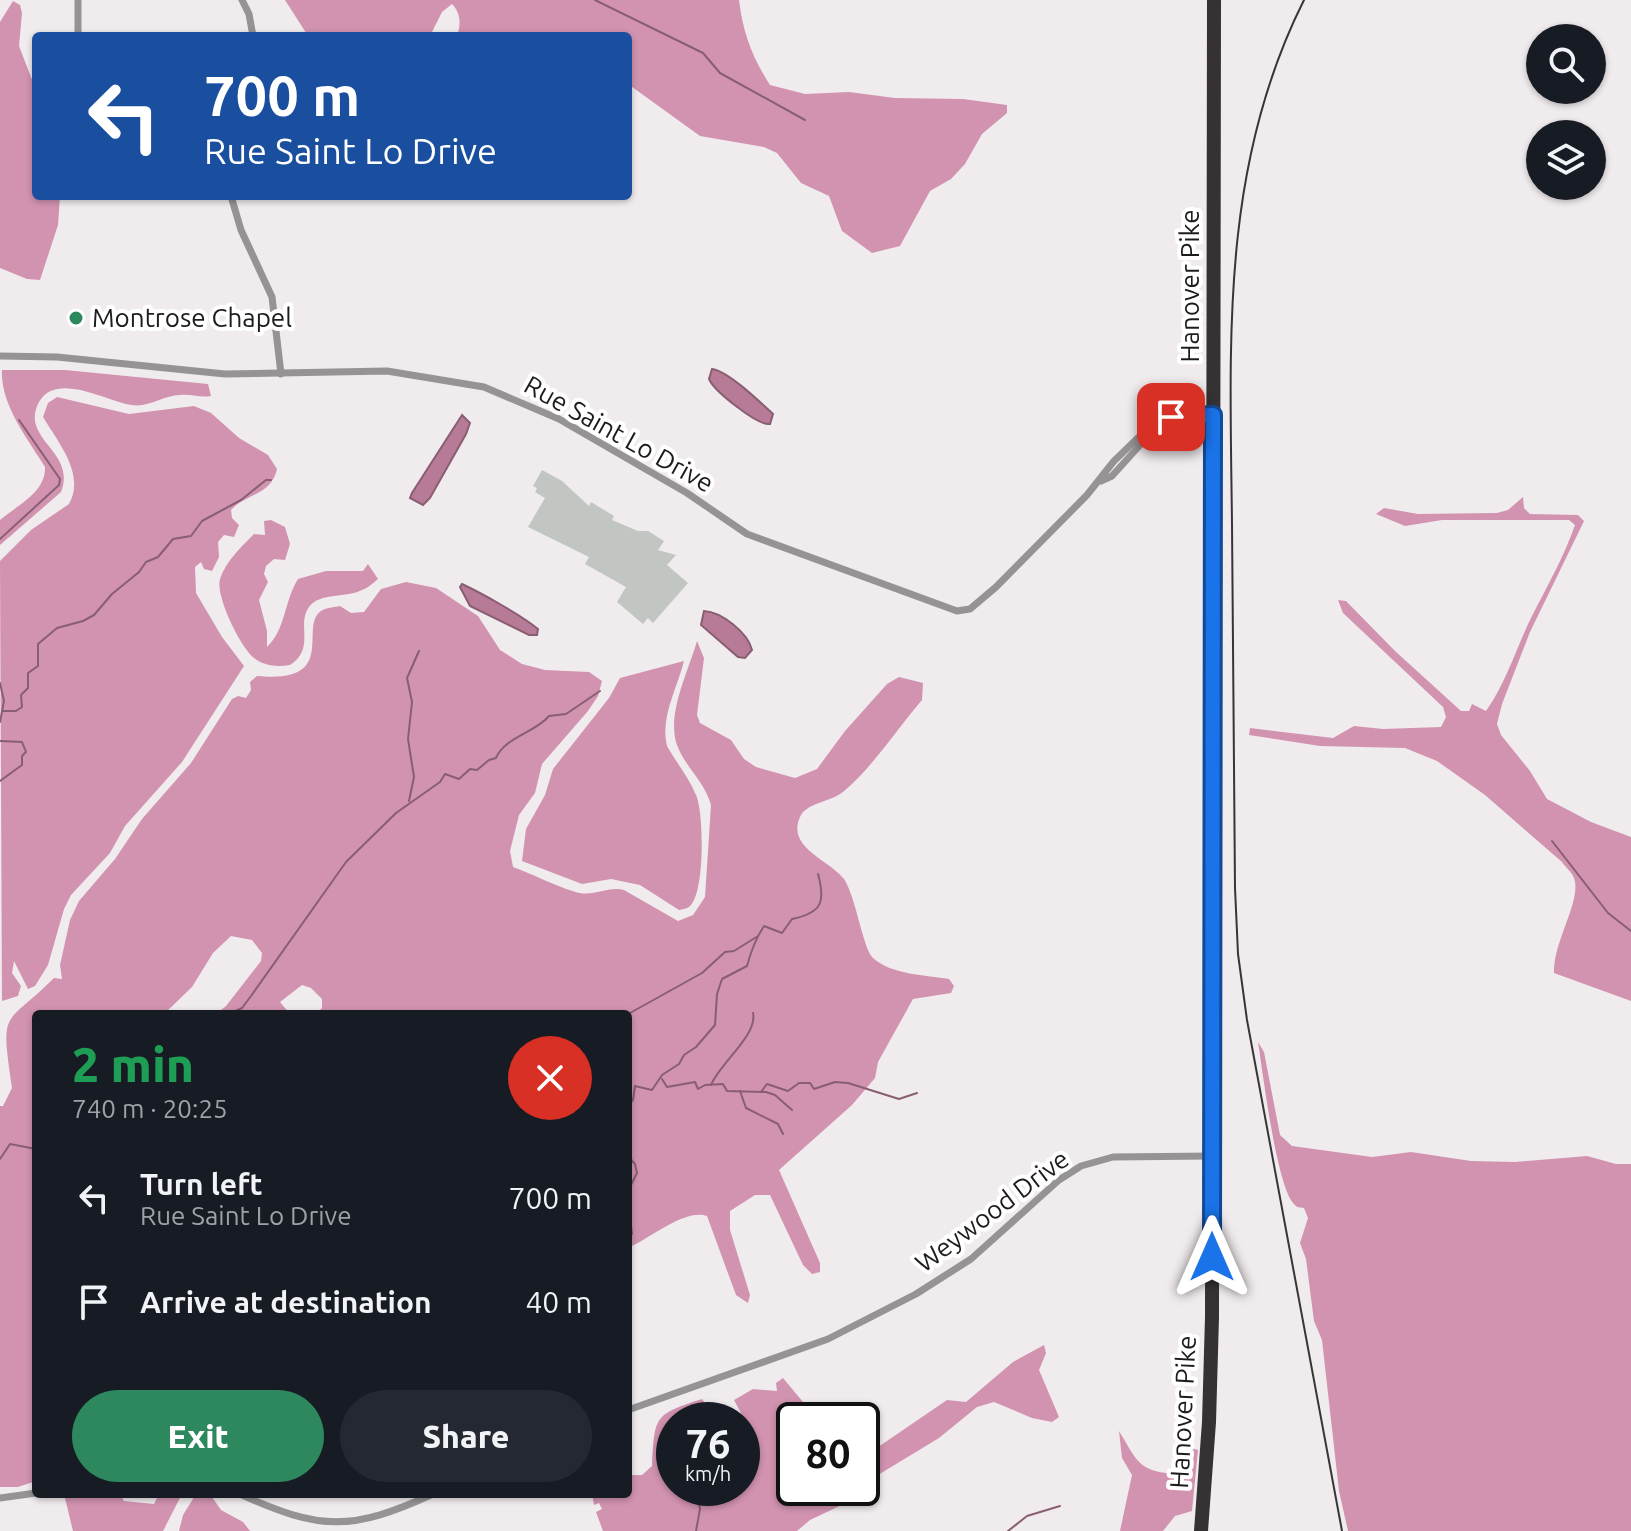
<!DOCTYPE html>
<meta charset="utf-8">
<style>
body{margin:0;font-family:Ubuntu,sans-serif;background:#242831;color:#f1f3f6;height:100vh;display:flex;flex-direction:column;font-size:30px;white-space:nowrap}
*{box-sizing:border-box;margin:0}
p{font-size:26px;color:#9ea1a6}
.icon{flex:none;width:44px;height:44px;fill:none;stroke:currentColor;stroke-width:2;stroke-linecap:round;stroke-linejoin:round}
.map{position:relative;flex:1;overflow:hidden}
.panel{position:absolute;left:32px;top:1010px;width:600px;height:488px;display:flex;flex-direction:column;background:#171b24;border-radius:8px;box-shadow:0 2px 6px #0004}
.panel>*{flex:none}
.top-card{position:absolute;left:32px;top:32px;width:600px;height:168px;border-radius:8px;box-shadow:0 2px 6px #0004;background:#1a4fa0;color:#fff;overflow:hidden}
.buttons{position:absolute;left:1526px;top:24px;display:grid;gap:16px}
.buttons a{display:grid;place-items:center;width:80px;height:80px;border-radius:50%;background:#171b24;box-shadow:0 2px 6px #0004;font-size:40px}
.speed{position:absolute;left:656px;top:1402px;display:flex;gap:16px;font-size:40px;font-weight:700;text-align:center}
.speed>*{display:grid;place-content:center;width:104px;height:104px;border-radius:50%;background:#171b24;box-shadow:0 2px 6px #0004;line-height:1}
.speed small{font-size:20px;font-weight:400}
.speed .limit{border:4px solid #111;border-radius:12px;background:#fff;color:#111}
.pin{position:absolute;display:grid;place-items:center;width:68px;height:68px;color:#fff;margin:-34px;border-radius:16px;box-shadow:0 4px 12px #0006}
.me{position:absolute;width:88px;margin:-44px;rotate:0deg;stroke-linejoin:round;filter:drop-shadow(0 0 6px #0008)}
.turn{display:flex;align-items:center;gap:28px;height:168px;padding:0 40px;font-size:36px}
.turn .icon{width:104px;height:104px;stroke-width:2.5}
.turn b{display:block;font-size:56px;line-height:68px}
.round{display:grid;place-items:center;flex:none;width:84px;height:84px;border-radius:42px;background:#242831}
.overview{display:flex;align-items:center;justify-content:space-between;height:136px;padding:0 40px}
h1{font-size:48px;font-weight:800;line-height:60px;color:#1e9e55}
.action{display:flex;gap:16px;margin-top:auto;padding:16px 40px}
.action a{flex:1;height:92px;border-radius:48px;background:#2d885e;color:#fff;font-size:32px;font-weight:800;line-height:92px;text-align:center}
.action a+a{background:#242831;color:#f1f3f6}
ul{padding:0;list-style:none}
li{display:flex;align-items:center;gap:24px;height:104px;padding:0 40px}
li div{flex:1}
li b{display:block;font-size:30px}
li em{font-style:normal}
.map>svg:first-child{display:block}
</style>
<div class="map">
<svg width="1631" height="1531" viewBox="0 0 1631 1531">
<rect width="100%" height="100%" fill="#f0ebed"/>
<!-- forest -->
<g fill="#d293b0">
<path d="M285,0H739C743,33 752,57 770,85L805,94L849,92L895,98L963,99L1007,105V113L982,134L965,164L951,179L930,191L900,246L872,253L842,231L829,196L801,183L777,153L764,147L700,136L628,84V36H457C461,25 461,13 452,4L442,12L430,36H308Z"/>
<path d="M13,1L20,5L22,13L19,46L36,90V196H60L58,225L40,280L27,279L0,268V22Z"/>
<path d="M2,370H65L208,384L211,396C200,398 191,394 180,395C164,395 148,408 132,405C107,402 57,371 39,402C19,439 77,451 61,492L0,545V520C18,505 46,492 45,467C28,439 0,404 2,370Z"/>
<path d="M57,397L129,414L194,406L211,413L239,438L268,455L277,469C271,496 246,493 231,510L232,518L239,525L234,537L224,535L218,542L219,557L212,571L204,569L201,562L195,567L196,593L222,637L244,666L182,762L125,826L110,853L71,895L64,909L48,965L35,986L28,989L14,961L12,973L21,986L18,996L2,1001L0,561L31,530L69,504C86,474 57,441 43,417L48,403Z"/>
<path d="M1523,497L1524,508L1530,514L1578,515L1584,521L1530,632L1502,704L1497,724L1501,735L1530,771L1547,799L1591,822L1631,837V1001L1554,973C1553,941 1582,901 1574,878C1572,872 1565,867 1562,862L1485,795L1437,761L1405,748L1320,746L1249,735L1250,728L1333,738L1354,726L1383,729L1441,727L1446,717L1443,707L1343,613L1338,600L1346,601L1395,651L1461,711H1469L1472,704L1486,711C1507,681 1516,648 1532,616C1547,586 1564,557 1575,525L1569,520H1442L1405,526L1376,514L1384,508L1418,514L1497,513L1508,510Z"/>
<path d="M271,520L285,527L290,544L285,560L274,559L266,566L264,574L268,582L259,600L267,631V647C286,629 284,601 298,579L326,571H363L368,564L378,579C373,583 368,588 362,590C347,598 320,592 309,607C296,625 316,648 290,665C277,667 264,666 254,658C240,647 215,595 220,579C226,561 241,547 254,534L265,535L264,521Z"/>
<path d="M406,582L436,588L478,616L500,650L522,664L545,670L589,672L602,681L598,696L588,711L542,764L535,793L519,815L510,851L513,867C533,874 561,889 580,893C595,896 609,886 624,890L678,921L693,915L705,897L711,805C705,782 685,767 677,745C666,714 689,670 697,641L704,658L697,715L700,723L731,740L744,759L756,767L795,778L817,769L845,731L887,684L899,677L923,683L922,700C897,729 872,768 843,792C832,801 808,803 801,815C784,847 830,860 844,879C856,897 863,949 873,958C892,975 926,975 949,979L954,986L951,993L913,999L878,1062L875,1078L852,1105L779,1170L820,1263V1272L812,1274L803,1265L770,1195H755L730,1211V1230L750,1295L748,1303L736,1295L707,1216C685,1208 649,1239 628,1248V1014H316L322,1008V999L311,988L302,985L280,1002L290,1014H216L226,1006L261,961L262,953L252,940L231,936L213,953L192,987L164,1014H36V1481L18,1487H0V1106H3L12,1088C0,1006 4,1028 54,978L62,979L60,965L70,920L79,901L115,859L142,819L191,763L232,699L238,696L246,698L251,690L250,682L257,676C340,684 298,627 321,611C325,608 335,607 340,606L351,613L364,612L381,589Z"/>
<path d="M684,661C677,689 660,717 667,746C676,762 689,778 696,795C704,812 705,893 690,906C687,909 683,909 679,910L640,885L611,879L582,884L522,861L526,829L545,795L553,769L609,698L620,678Z"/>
<path d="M1258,1042L1264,1052L1280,1135L1292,1146L1372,1157L1411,1152L1471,1161L1515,1162L1587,1156L1616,1164H1631V1531H1348L1339,1491L1322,1340L1314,1321L1306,1259L1300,1243L1308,1218L1304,1208C1298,1207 1297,1208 1293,1203C1276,1182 1263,1073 1258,1042Z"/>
<path d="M1044,1345L1046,1353L1039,1370L1059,1417L1052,1422L1032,1418L994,1402L977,1407L939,1438L873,1478L848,1502L810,1520L797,1531H603L596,1512L602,1509L599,1503L594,1505L592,1494H628V1475H642L652,1466C655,1416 653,1415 702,1399L707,1406V1420H674V1488H742V1415L734,1400L753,1389L777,1391L776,1383L783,1378L818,1420H794V1488H862V1458L947,1400L966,1402L1013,1362Z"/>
<path d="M1119,1431C1134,1455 1137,1470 1166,1473C1174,1474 1178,1475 1185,1471L1191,1448L1198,1450L1192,1511L1175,1516L1163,1531H1120L1132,1475L1122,1458Z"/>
<path d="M64,1494H120L124,1501L154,1504L159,1494H182L163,1531H73Z"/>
<path d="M196,1494H210L221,1510L243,1522L250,1531H179L183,1515Z"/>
</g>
<!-- water -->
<g fill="#b77b97" stroke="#895e72" stroke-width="2">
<path d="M712,369C728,371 760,402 773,414L770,424C758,426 714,391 709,379Z"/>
<path d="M462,415L470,423L466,434L430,498L423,505L410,498L412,493Z"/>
<path d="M462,584C483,594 521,615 538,629L537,635H529L470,606L460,587Z"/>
<path d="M704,611C722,612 748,633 752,650L745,658L738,657L701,625Z"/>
</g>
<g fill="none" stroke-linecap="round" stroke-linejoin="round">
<!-- stream -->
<g stroke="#895e72" stroke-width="2">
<path d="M595,0L703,53L720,73L805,120"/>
<path d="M0,539L59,485L60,479L19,420"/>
<path d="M0,683L4,701L0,722"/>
<path d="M2,711H16L22,707L21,695L28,688V673L38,666V644L57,628L83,621L94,615L112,594L139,572L146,562L158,557L173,539L191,536L202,521L241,500L266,480H271"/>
<path d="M0,741L22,742L26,752L22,756V765L0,781"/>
<path d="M409,801L414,777L408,739L412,702L407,678L419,651"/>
<path d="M1552,841L1608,913L1631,931"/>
<path d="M229,1014L242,1008L251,996L346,862L396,813L440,782L445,774L459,779L470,769L477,770L489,760L496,758C505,737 535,733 549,716L566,714L600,691"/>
<path d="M628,1018L630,1013L702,973L725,952L734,951L758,936"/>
<path d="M662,1079L667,1087L695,1082L698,1089L705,1085L723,1084L727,1091L766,1092L775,1095L792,1110"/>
<path d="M711,1085C720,1063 758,1035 753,1013"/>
<path d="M740,1091L746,1108L778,1124L783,1134"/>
<path d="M761,1092L767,1084L788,1091L799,1083H810L814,1089L835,1082L848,1083L899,1099L917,1093"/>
<path d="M628,1105L633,1100L635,1086L652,1090L662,1075L679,1064L684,1055L696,1047L715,1025L717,994L722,979L747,966C751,951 756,938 764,926L782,933L792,919C821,913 826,903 818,874"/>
<path d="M628,1156L635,1164L637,1173L630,1187L628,1203L632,1234"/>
<path d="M0,1159L10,1144L36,1149"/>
<path d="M696,1488L700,1509L696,1531"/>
<path d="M1008,1531L1027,1516L1060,1506"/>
</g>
</g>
<!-- building -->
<path fill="#c2c6c3" d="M542,470L562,481L589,506L591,502L614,516L612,520L638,531H648L664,541L658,550L676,555L667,565L688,583L653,623L648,618L643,624L617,602L626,587L585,564L589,557L528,527L545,498L535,492L537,488L533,486Z"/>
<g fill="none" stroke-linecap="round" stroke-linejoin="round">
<!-- street -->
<g stroke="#959394" stroke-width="7">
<path d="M242,0L249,14L253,36"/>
<path d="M78,36V0"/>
<path d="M231,196L241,230L272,297L281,374"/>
<path d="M0,356L57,357L225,374L387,371L484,387L559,419L687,493L747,534L957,611L970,609L996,587L1087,495L1114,461L1143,433L1171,417L1213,415"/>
<path d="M1101,481L1112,476L1159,424"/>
<path d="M628,1410L828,1339L916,1294L971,1259L1059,1180L1081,1166L1113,1157L1212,1156"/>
<path d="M240,1494C321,1531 352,1531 433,1494"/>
<path d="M0,1498L36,1493"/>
</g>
<!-- highway -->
<path stroke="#363234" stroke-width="14" d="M1201,1531L1209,1422L1212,1317L1214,0"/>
<!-- rail -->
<path stroke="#373535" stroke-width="2" d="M1304,0C1220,167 1230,343 1232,524C1233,645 1234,767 1235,888L1238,954L1247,1020L1342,1531"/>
</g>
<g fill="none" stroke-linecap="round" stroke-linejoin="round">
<defs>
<path id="route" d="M1171,417L1213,415L1212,1257"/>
</defs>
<!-- route casing -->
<use href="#route" stroke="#114b97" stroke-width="20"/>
<!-- route -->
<use href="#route" stroke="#1a73e8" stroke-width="14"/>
</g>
<!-- markers -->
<circle fill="#2d885e" stroke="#fff" stroke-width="3" cx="76" cy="318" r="8"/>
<g text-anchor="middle" stroke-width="8" stroke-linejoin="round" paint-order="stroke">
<!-- street labels -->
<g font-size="26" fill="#1d1b1b" stroke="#fff">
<text transform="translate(1190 286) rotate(-90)" y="9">Hanover Pike</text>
<text transform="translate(619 434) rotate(29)" y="9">Rue Saint Lo Drive</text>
<text transform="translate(992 1211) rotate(-37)" y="9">Weywood Drive</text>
<text transform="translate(1183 1412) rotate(-87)" y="9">Hanover Pike</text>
</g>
<!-- poi labels -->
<g font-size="26" fill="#1d1b1b" stroke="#fff" text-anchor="start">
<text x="92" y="327">Montrose Chapel</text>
</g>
</g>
</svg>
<div class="buttons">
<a><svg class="icon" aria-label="search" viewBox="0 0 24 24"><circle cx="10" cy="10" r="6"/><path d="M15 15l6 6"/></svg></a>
<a><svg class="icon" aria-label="layers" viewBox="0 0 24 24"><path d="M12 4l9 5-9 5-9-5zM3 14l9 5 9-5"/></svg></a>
</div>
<div class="speed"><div>76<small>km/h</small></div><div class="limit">80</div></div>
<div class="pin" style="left:1171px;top:417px;background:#d93025"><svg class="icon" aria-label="arrive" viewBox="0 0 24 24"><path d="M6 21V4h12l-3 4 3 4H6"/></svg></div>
<svg class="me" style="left:1212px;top:1257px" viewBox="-20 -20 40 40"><path d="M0-17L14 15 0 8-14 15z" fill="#1a73e8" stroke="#fff" stroke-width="4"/></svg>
<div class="top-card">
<div class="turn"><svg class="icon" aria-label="left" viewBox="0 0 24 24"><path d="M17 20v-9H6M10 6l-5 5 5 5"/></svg><div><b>700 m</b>Rue Saint Lo Drive</div></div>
</div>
<section class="panel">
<div class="overview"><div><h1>2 min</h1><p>740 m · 20:25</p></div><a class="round" style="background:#d93025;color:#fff"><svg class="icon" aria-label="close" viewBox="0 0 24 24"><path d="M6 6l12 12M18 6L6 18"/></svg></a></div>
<ul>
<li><svg class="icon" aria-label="left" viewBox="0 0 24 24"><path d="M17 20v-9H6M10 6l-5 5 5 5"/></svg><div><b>Turn left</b><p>Rue Saint Lo Drive</p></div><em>700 m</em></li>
<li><svg class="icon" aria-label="arrive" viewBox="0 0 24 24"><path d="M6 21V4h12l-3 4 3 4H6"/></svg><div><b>Arrive at destination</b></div><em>40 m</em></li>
</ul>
<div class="action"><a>Exit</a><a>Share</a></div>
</section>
</div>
